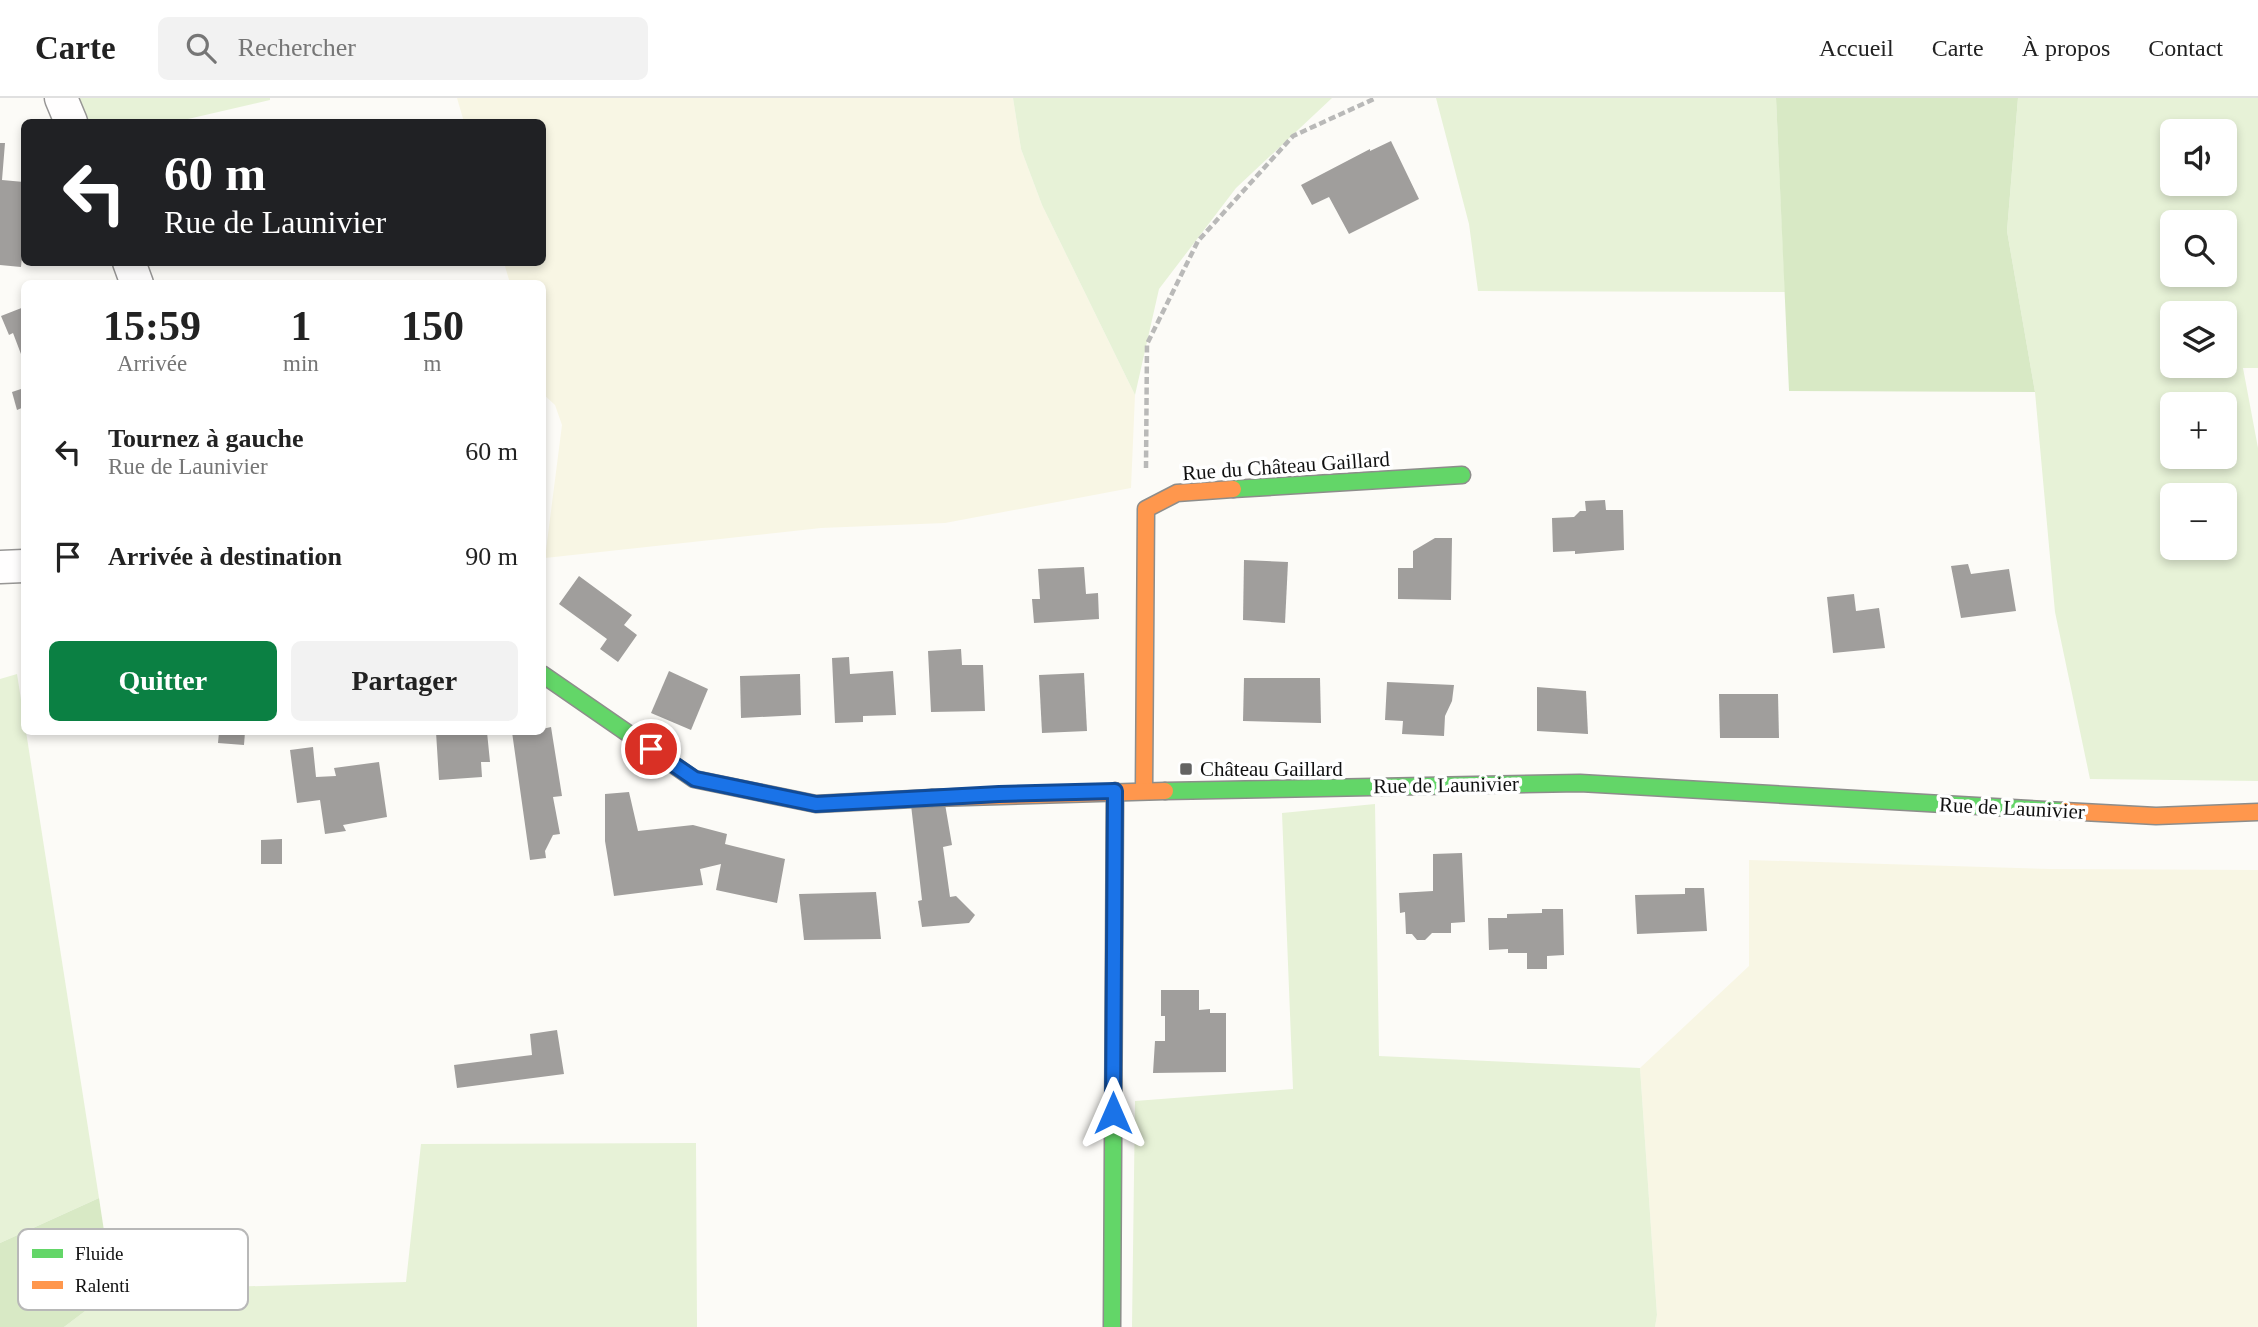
<!DOCTYPE html>
<html lang="fr">
<meta charset="utf-8">
<style>
body{margin:0;font-family:"Times New Roman",serif;background:#f2f2f2;color:#222;height:100vh;display:flex;flex-direction:column;font-size:26px;white-space:nowrap}
*{box-sizing:border-box;margin:0}
p{font-size:23px;color:#767676}
.icon{flex:none;width:38px;height:38px;fill:none;stroke:currentColor;stroke-width:2;stroke-linecap:round;stroke-linejoin:round}
.map{position:relative;flex:1;overflow:hidden}
.side{position:absolute;left:21px;top:182px;width:525px;height:455px;display:flex;flex-direction:column;background:#fff;border-radius:10px;box-shadow:0 4px 10px #0003}
.side>*{flex:none}
.banner{position:absolute;left:21px;top:21px;width:525px;height:147px;border-radius:10px;box-shadow:0 4px 10px #0003;background:#202124;color:#fff;overflow:hidden}
.controls{position:absolute;left:2160px;top:21px;display:grid;gap:14px}
.controls a{display:grid;place-items:center;width:77px;height:77px;border-radius:10px;background:#fff;box-shadow:0 4px 10px #0003;font-size:35px}
.pin{position:absolute;display:grid;place-items:center;width:60px;height:60px;color:#fff;margin:-30px;border:4px solid #fff;border-radius:50%;box-shadow:0 2px 7px #0007}
.me{position:absolute;width:77px;margin:-38px;rotate:0deg;stroke-linejoin:round;filter:drop-shadow(0 0 5px #0008)}
.turn{display:flex;align-items:center;gap:24px;height:147px;padding:0 28px;font-size:32px}
.turn .icon{width:91px;height:91px;stroke-width:2.5}
.turn b{display:block;font-size:49px;line-height:60px}
.eta{display:flex;justify-content:space-evenly;align-items:center;height:119px;text-align:center}
.eta b{font-size:42px;font-weight:800;line-height:49px}
.action{display:flex;gap:14px;margin-top:auto;padding:14px 28px}
.action a{flex:1;height:80px;border-radius:10px;background:#0b8043;color:#fff;font-size:28px;font-weight:800;line-height:80px;text-align:center}
.action a+a{background:#f2f2f2;color:#222}
ul{padding:0;list-style:none}
li{display:flex;align-items:center;gap:21px;height:105px;padding:0 28px}
li div{flex:1}
li b{display:block;font-size:26px}
li em{font-style:normal}
header{display:flex;align-items:center;gap:42px;box-sizing:border-box;height:98px;padding:0 35px;background:#fff;border-bottom:2px solid #e0e0e0}
header strong{font-size:33px}
nav{display:flex;gap:38px;margin-inline-start:auto;font-size:24px}
.search{width:490px;height:63px;background:#f2f2f2;display:flex;align-items:center;gap:18px;box-sizing:border-box;padding:0 24px;border-radius:10px;color:#767676;font-size:26px}
.map>svg:first-child{display:block}
</style>
<header>
<strong>Carte</strong>
<div class="search"><svg class="icon" aria-label="search" viewBox="0 0 24 24"><circle cx="10" cy="10" r="6"/><path d="M15 15l6 6"/></svg>Rechercher</div>
<nav><a>Accueil</a><a>Carte</a><a>À propos</a><a>Contact</a></nav>
</header>
<div class="map">
<svg width="2258" height="1229" viewBox="0 0 2258 1229">
<rect width="100%" height="100%" fill="#fcfbf7"/>
<!-- farmland -->
<g fill="#f8f6e4">
<path d="M457,0H1013L1021,51L1042,107L1135,297L1131,390L945,425L821,430L545,460L562,327L555,307L543,296L542,186L510,185L504,165L542,164V24H464Z"/>
<path d="M1749,762L2050,771L2258,772V1229H1655L1657,1217L1640,970L1749,868Z"/>
</g>
<!-- green -->
<g fill="#e7f2d7" fill-rule="evenodd">
<path d="M72,0H270V2L175,24H82Z"/>
<path d="M1013,0H1332L1236,90L1159,191L1135,297L1042,107L1021,51Z"/>
<path d="M1436,0H1776L1785,194L1478,193L1469,126Z"/>
<path d="M2018,0H2258V270H2243L2258,350V683L2090,681L2055,514L2035,294L2007,133ZM2172,33H2224V86H2172ZM2172,124H2224V177H2172ZM2172,215H2224V268H2172ZM2172,306H2224V359H2172ZM2172,397H2224V450H2172Z"/>
<path d="M17,576L99,1100L0,1145V581Z"/>
<path d="M1375,706L1379,958L1640,970L1657,1217L1655,1229H1132L1135,1003L1293,991L1282,715Z"/>
<path d="M696,1045L697,1229H64L113,1192L406,1184L421,1046Z"/>
</g>
<!-- forest -->
<g fill="#d8e9c5">
<path d="M1776,0H2018L2007,133L2035,294L1789,293Z"/>
<path d="M99,1100L113,1192L64,1229H0V1145Z"/>
</g>
<!-- building -->
<g fill="#a09e9c">
<path d="M1391,43L1419,101L1349,136L1329,99L1312,107L1301,87L1370,51V53Z"/>
<path d="M0,45H5L2,82L24,84V136L21,169L0,167Z"/>
<path d="M24,209V264L13,235L9,237L1,218Z"/>
<path d="M24,290V309L17,312L12,294Z"/>
<path d="M1605,402L1606,412H1623L1624,452L1575,456V453L1553,454L1552,420L1574,419L1580,413H1586L1585,403Z"/>
<path d="M1435,440H1452L1451,502L1398,501V470H1413V453Z"/>
<path d="M1244,462L1288,464L1285,525L1243,522Z"/>
<path d="M1968,466L1971,476L2009,471L2016,513L1961,520L1951,468Z"/>
<path d="M1084,469L1086,496L1098,495L1099,521L1034,525L1032,501H1040L1038,471Z"/>
<path d="M579,478L632,517L624,527L637,537L618,564L600,551L607,541L559,506Z"/>
<path d="M1854,496L1856,513L1879,510L1885,550L1833,555L1827,499Z"/>
<path d="M961,551L962,567H983L985,613L931,614L928,553Z"/>
<path d="M849,559L850,576L893,573L896,617L863,618V624L835,625L832,560Z"/>
<path d="M669,573L708,591L691,632L651,615Z"/>
<path d="M1084,575L1087,633L1042,635L1039,577Z"/>
<path d="M800,576L801,617L741,620L740,578Z"/>
<path d="M1244,580H1320L1321,625L1243,623Z"/>
<path d="M1387,584L1454,587L1452,603L1445,618L1444,638L1402,636L1403,623L1385,622Z"/>
<path d="M1537,589L1586,593L1588,636L1537,633Z"/>
<path d="M1719,596H1778L1779,640H1720Z"/>
<path d="M551,629L562,698L553,699L560,736L553,737L545,753L546,760L530,762L512,634H542V631Z"/>
<path d="M219,634H245L244,647L218,645Z"/>
<path d="M436,634H487L490,664H481L482,679L439,682Z"/>
<path d="M313,649L316,679L336,678L334,670L379,664L387,719L343,727L346,733L325,736L320,702L297,705L290,652Z"/>
<path d="M629,694L638,733L693,727L727,736L725,746L785,761L777,805L716,792L721,766L700,771L703,787L614,798L605,743V696Z"/>
<path d="M945,706L952,747L943,749L950,799L956,798L975,817L969,825L922,829L918,803L922,802L911,707Z"/>
<path d="M282,741V766H261V742Z"/>
<path d="M1462,755L1465,824L1451,825V835H1432L1425,842H1417L1412,836H1406L1405,814L1400,815L1399,795L1433,793V756Z"/>
<path d="M1685,790H1704L1707,833L1637,836L1635,797L1685,796Z"/>
<path d="M876,794L881,841L804,842L799,796Z"/>
<path d="M1542,811H1563L1564,857L1547,858V871H1527V855H1508V851L1489,852L1488,820H1507V816L1542,815Z"/>
<path d="M1161,892H1199V912L1210,911V915H1226V974L1153,975L1155,943H1165V918H1161Z"/>
<path d="M557,932L564,976L457,990L454,967L532,957L530,936Z"/>
</g>
<g fill="none" stroke-linecap="round" stroke-linejoin="round">
<defs>
<g id="street">
<path d="M61,0L71,24"/>
<path d="M129,164L137,186"/>
<path d="M0,469L24,468"/>
</g>
<g id="fast">
<path d="M1233,391L1462,377"/>
<path d="M542,576L694,681L816,706L932,700"/>
<path d="M1165,693L1580,685L2064,713"/>
<path d="M1112,1229L1115,693"/>
</g>
<g id="slow">
<path d="M1144,693L1146,411L1177,395L1233,391"/>
<path d="M932,700L1165,693"/>
<path d="M2064,713L2156,718L2258,714"/>
</g>
</defs>
<!-- street casing -->
<use href="#street" stroke="#979695" stroke-width="35"/>
<!-- fast casing -->
<use href="#fast" stroke="#8d8d8b" stroke-width="19"/>
<!-- slow casing -->
<use href="#slow" stroke="#8d8d8b" stroke-width="19"/>
<!-- path -->
<path stroke="#b9b9b8" stroke-width="4.5" stroke-dasharray="7 3.5" stroke-linecap="butt" d="M1146,370L1147,246L1198,143L1293,38L1376,0"/>
<!-- street -->
<use href="#street" stroke="#fffefe" stroke-width="32"/>
<!-- fast -->
<use href="#fast" stroke="#63d668" stroke-width="16"/>
<!-- slow -->
<use href="#slow" stroke="#ff974d" stroke-width="16"/>
</g>
<g fill="none" stroke-linecap="round" stroke-linejoin="round">
<defs>
<path id="route" d="M651,651L695,681L816,706L999,696L1115,693L1113,1015"/>
</defs>
<!-- route casing -->
<use href="#route" stroke="#114b97" stroke-width="18"/>
<!-- route -->
<use href="#route" stroke="#1a73e8" stroke-width="12"/>
</g>
<!-- markers -->
<rect fill="#636362" stroke="#fff" stroke-width="2.5" x="1179" y="664" width="14" height="14" rx="3.5"/>
<g text-anchor="middle" stroke-width="7" stroke-linejoin="round" paint-order="stroke">
<!-- street labels -->
<g font-size="21" fill="#111" stroke="#fff">
<text transform="translate(1286 368) rotate(-4)" y="7">Rue du Château Gaillard</text>
<text transform="translate(1446 687) rotate(-1)" y="7">Rue de Launivier</text>
<text transform="translate(2012 710) rotate(3)" y="7">Rue de Launivier</text>
</g>
<!-- poi labels -->
<g font-size="21" fill="#111" stroke="#fff" text-anchor="start">
<text x="1200" y="678">Château Gaillard</text>
</g>
</g>
<!-- legend -->
<rect x="18" y="1131" width="230" height="81" rx="10" fill="#fff" stroke="#b8b8b8" stroke-width="2"/>
<rect x="32" y="1151" width="31" height="9" fill="#63d668"/>
<rect x="32" y="1183" width="31" height="8" fill="#ff974d"/>
<g font-size="19" fill="#111">
<text x="75" y="1162">Fluide</text>
<text x="75" y="1194">Ralenti</text>
</g>
</svg>
<div class="controls">
<a><svg class="icon" aria-label="sound" viewBox="0 0 24 24"><path d="M4 9h4l5-4v14l-5-4H4zM17 9q2 3 0 6"/></svg></a>
<a><svg class="icon" aria-label="search" viewBox="0 0 24 24"><circle cx="10" cy="10" r="6"/><path d="M15 15l6 6"/></svg></a>
<a><svg class="icon" aria-label="layers" viewBox="0 0 24 24"><path d="M12 4l9 5-9 5-9-5zM3 14l9 5 9-5"/></svg></a>
<a>+</a>
<a>−</a>
</div>
<div class="pin" style="left:651px;top:651px;background:#d93025"><svg class="icon" aria-label="arrive" viewBox="0 0 24 24"><path d="M6 21V4h12l-3 4 3 4H6"/></svg></div>
<svg class="me" style="left:1113px;top:1015px" viewBox="-20 -20 40 40"><path d="M0-17L14 15 0 8-14 15z" fill="#1a73e8" stroke="#fff" stroke-width="4"/></svg>
<div class="banner">
<div class="turn"><svg class="icon" aria-label="left" viewBox="0 0 24 24"><path d="M17 20v-9H6M10 6l-5 5 5 5"/></svg><div><b>60 m</b>Rue de Launivier</div></div>
</div>
<section class="side">
<div class="eta">
<div><b>15:59</b><p>Arrivée</p></div>
<div><b>1</b><p>min</p></div>
<div><b>150</b><p>m</p></div>
</div>
<ul>
<li><svg class="icon" aria-label="left" viewBox="0 0 24 24"><path d="M17 20v-9H6M10 6l-5 5 5 5"/></svg><div><b>Tournez à gauche</b><p>Rue de Launivier</p></div><em>60 m</em></li>
<li><svg class="icon" aria-label="arrive" viewBox="0 0 24 24"><path d="M6 21V4h12l-3 4 3 4H6"/></svg><div><b>Arrivée à destination</b></div><em>90 m</em></li>
</ul>
<div class="action"><a>Quitter</a><a>Partager</a></div>
</section>
</div>
